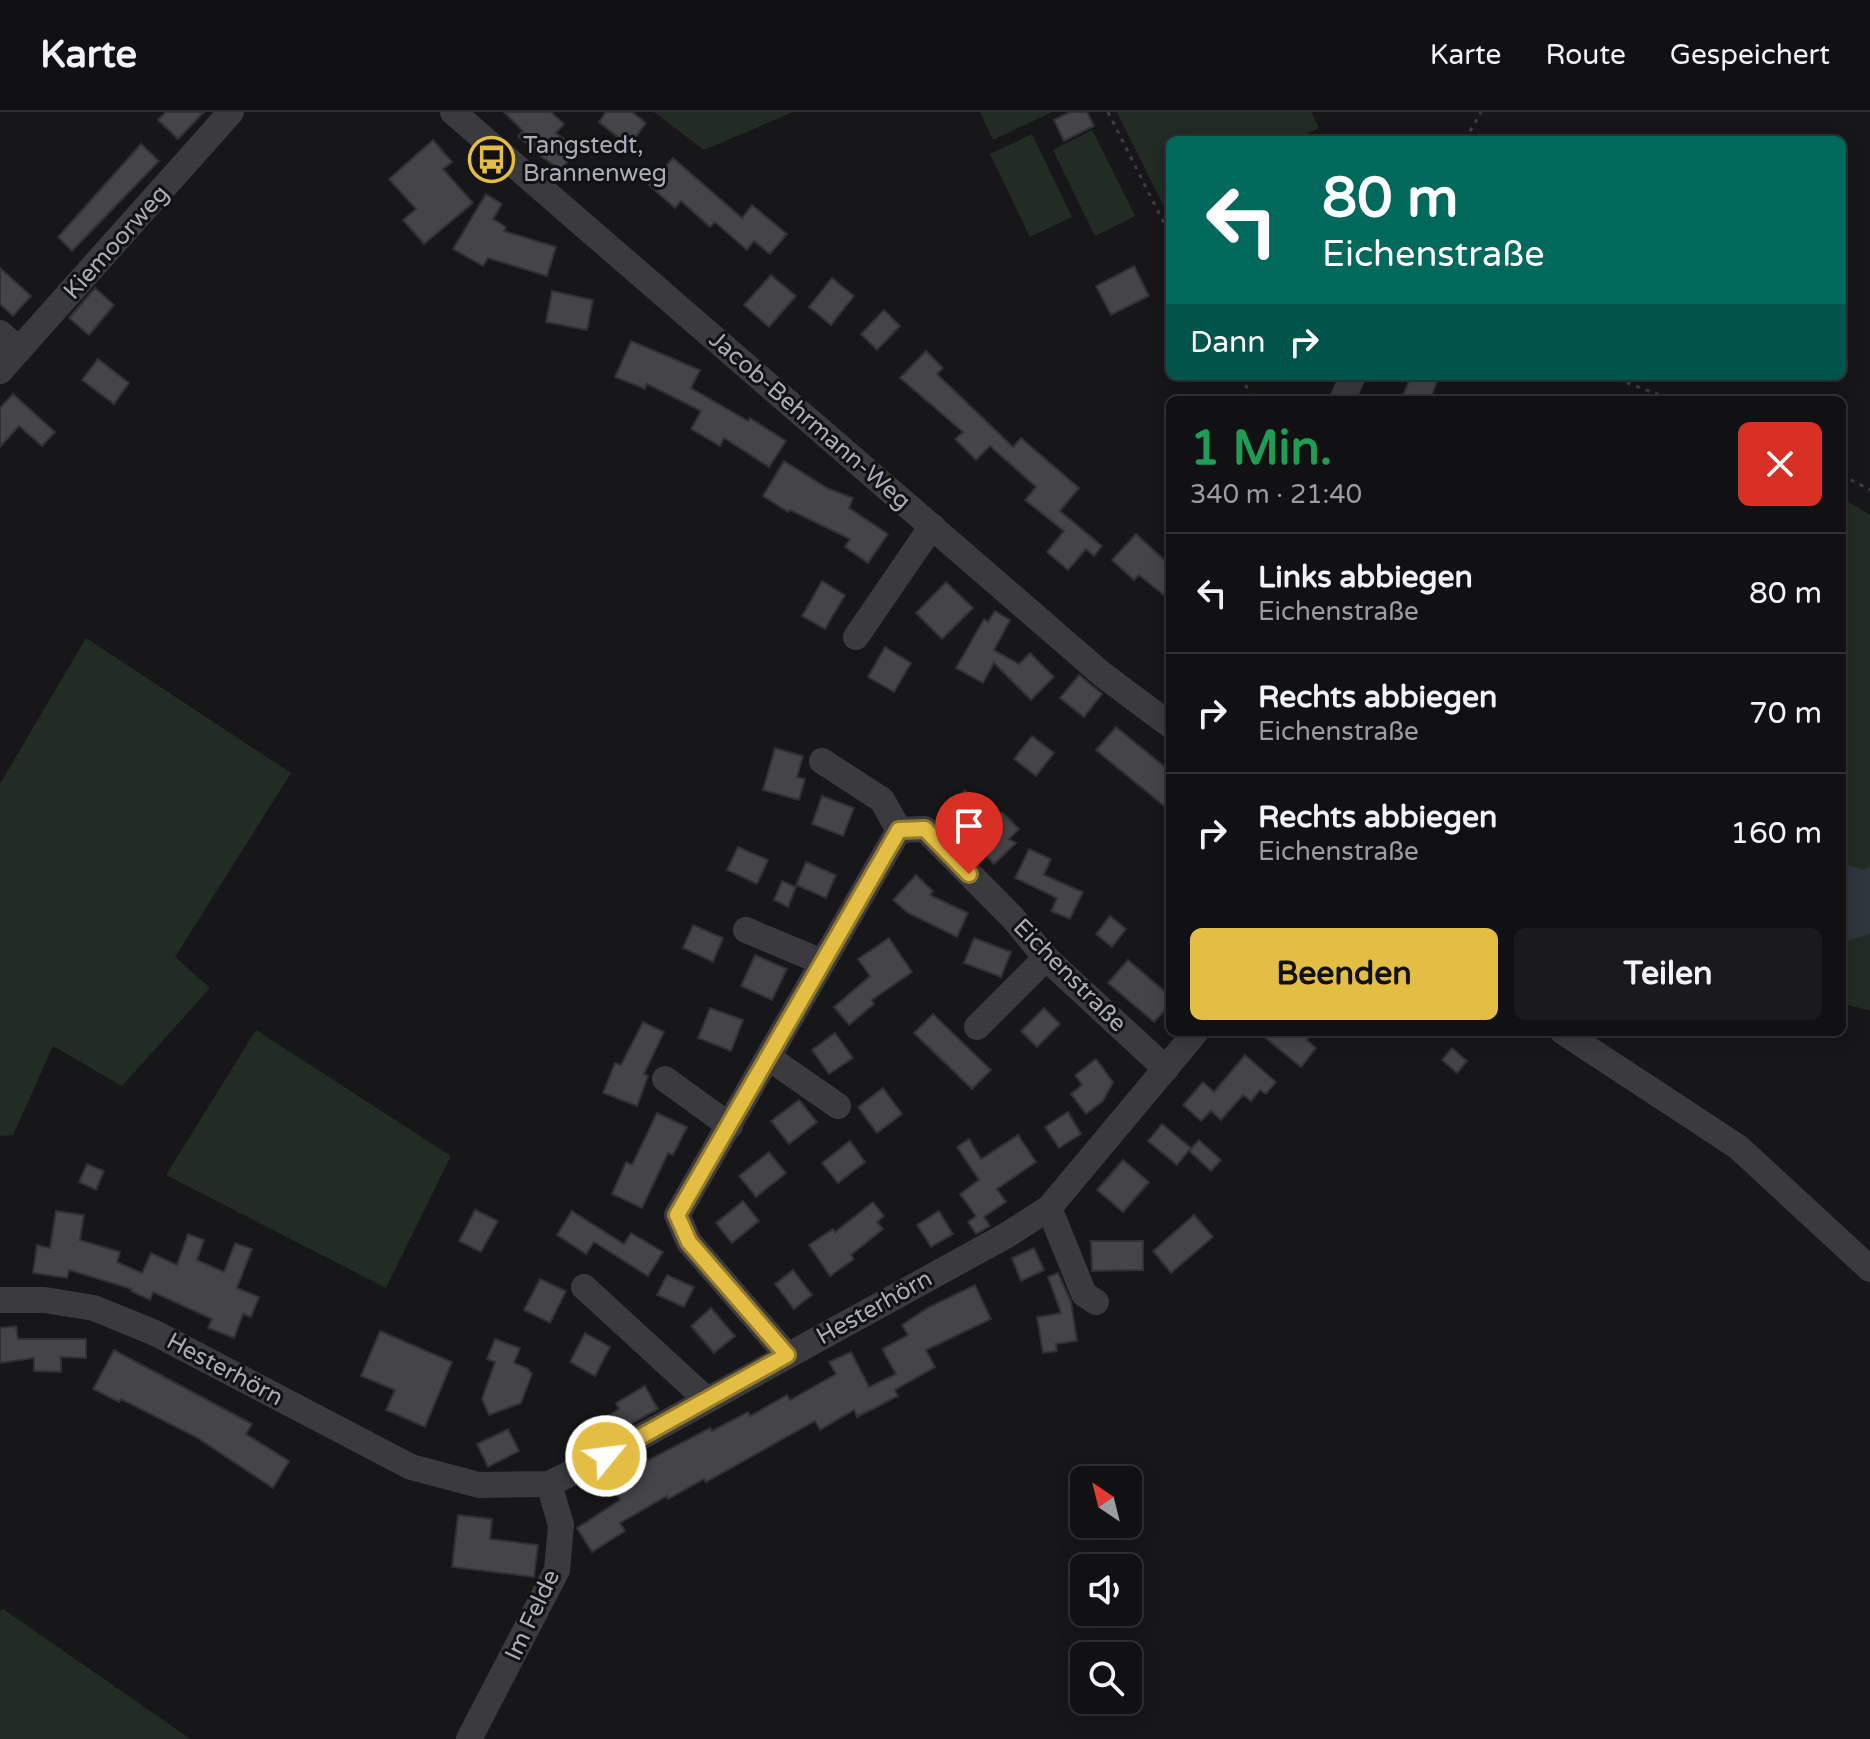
<!DOCTYPE html>
<html lang="de">
<meta charset="utf-8">
<style>
body{margin:0;font-family:"Varela Round",sans-serif;background:#1a1a1c;color:#f1f3f6;height:100vh;display:flex;flex-direction:column;font-size:30px;white-space:nowrap}
*{box-sizing:border-box;margin:0}
p{font-size:26px;color:#9c9da0}
.icon{flex:none;width:44px;height:44px;fill:none;stroke:currentColor;stroke-width:2;stroke-linecap:round;stroke-linejoin:round}
.map{position:relative;flex:1;overflow:hidden}
.details{position:absolute;left:1166px;top:284px;width:680px;height:640px;display:flex;flex-direction:column;background:#111113;border-radius:12px;box-shadow:0 4px 20px #0003,0 0 0 2px #303133}
.details>*{flex:none}
.guide{position:absolute;left:1166px;top:24px;width:680px;height:244px;border-radius:12px;box-shadow:0 4px 20px #0003,0 0 0 2px #303133;background:#00695c;color:#fff;overflow:hidden}
.needle{width:52px;rotate:325deg}
.controls{position:absolute;left:1070px;top:1354px;display:grid;gap:16px}
.controls a{display:grid;place-items:center;width:72px;height:72px;border-radius:12px;background:#111113;box-shadow:0 4px 20px #0003,0 0 0 2px #303133;font-size:40px}
.pin{position:absolute;display:grid;place-items:center;width:68px;height:68px;color:#fff;margin:-82px -34px;border-radius:50% 50% 50% 0;rotate:-45deg;box-shadow:0 0 8px #0007}
.pin .icon{rotate:45deg}
.me{position:absolute;width:88px;margin:-44px;rotate:61deg;stroke-linejoin:round;filter:drop-shadow(0 0 6px #0008)}
.turn{display:flex;align-items:center;gap:28px;height:168px;padding:0 24px;font-size:36px}
.turn .icon{width:104px;height:104px;stroke-width:2.5}
.turn b{display:block;font-size:56px;line-height:68px}
.then{display:flex;align-items:center;height:76px;padding:0 24px;background:#0003;gap:16px;font-size:30px}
.round{display:grid;place-items:center;flex:none;width:84px;height:84px;border-radius:12px;background:#1a1a1c}
.head{display:flex;align-items:center;justify-content:space-between;height:136px;padding:0 24px}
h1{font-size:48px;font-weight:700;line-height:60px;color:#1e9e55}
.action{display:flex;gap:16px;margin-top:auto;padding:16px 24px}
.action a{flex:1;height:92px;border-radius:12px;background:#e4be44;color:#111;font-size:32px;font-weight:700;line-height:92px;text-align:center}
.action a+a{background:#1a1a1c;color:#f1f3f6}
ul{padding:0;list-style:none}
li{display:flex;align-items:center;gap:24px;height:120px;padding:0 24px;border-top:2px solid #303133}
li div{flex:1}
li b{display:block;font-size:30px}
li em{font-style:normal}
header{display:flex;align-items:center;gap:48px;box-sizing:border-box;height:112px;padding:0 40px;background:#111113;border-bottom:2px solid #303133}
header strong{font-size:38px}
nav{display:flex;gap:44px;margin-inline-start:auto;font-size:28px}
.map>svg:first-child{display:block}
</style>
<header>
<strong>Karte</strong>
<nav><a>Karte</a><a>Route</a><a>Gespeichert</a></nav>
</header>
<div class="map">
<svg width="1870" height="1627" viewBox="0 0 1870 1627">
<rect width="100%" height="100%" fill="#171719"/>
<!-- green -->
<g fill="#232b25">
<path d="M654,0H793L704,38Z"/>
<path d="M980,0H1052L993,28Z"/>
<path d="M1117,0H1311L1319,16L1295,28H1170V89L1163,93Z"/>
<path d="M1092,18L1135,104L1095,124L1053,38Z"/>
<path d="M1032,22L1072,105L1030,125L990,42Z"/>
<path d="M1847,389L1870,403V899L1842,891V401Z"/>
<path d="M86,526L291,661L175,845L210,876L122,974L53,934L13,1023L0,1024V672Z"/>
<path d="M256,918L451,1044L386,1176L166,1063Z"/>
<path d="M3,1497L189,1626L190,1627H0V1499Z"/>
</g>
<!-- water -->
<path fill="#30363e" d="M1842,751L1863,758L1870,755V822L1842,830Z"/>
<!-- building -->
<g fill="#444449" stroke="#313134" stroke-width="2">
<path d="M166,0H204L178,27L158,8Z"/>
<path d="M504,0H551L564,12L556,21L577,37L561,58L536,41L518,24L523,19Z"/>
<path d="M606,0H632L646,11L629,34L599,10Z"/>
<path d="M1070,0H1087L1094,14L1064,29L1054,8Z"/>
<path d="M433,28L452,50L443,57L473,91L424,132L403,108L416,97L389,67Z"/>
<path d="M141,32L159,49L72,139L58,125Z"/>
<path d="M673,46L742,106L752,93L787,122L770,142L754,129L747,138L715,110L710,115L681,89L675,96L649,73Z"/>
<path d="M486,82L502,92L493,107L506,115L504,119L556,135L547,164L488,146L483,154L453,137Z"/>
<path d="M1134,154L1149,184L1111,203L1096,174Z"/>
<path d="M0,156L31,184L13,204L0,192Z"/>
<path d="M771,163L796,184L769,215L744,193Z"/>
<path d="M832,166L854,184L831,213L809,195Z"/>
<path d="M95,176L114,193L89,223L69,206Z"/>
<path d="M552,179L593,188L587,218L546,210Z"/>
<path d="M884,198L900,214L877,238L861,222Z"/>
<path d="M631,229L700,258L691,276L748,309L750,306L786,329L769,355L724,326L720,334L691,317L701,299L647,272L645,277L615,265Z"/>
<path d="M926,239L943,256L937,262L1013,335L1021,326L1079,376L1060,399L1102,434L1094,444L1086,437L1068,458L1047,440L1064,419L1025,388L1036,375L990,334L976,348L955,327L963,320L900,266Z"/>
<path d="M98,247L129,271L114,292L82,268Z"/>
<path d="M1411,264H1439L1430,288H1401Z"/>
<path d="M13,282L55,320L42,334L19,314L0,335V296Z"/>
<path d="M784,349L827,376L853,386L849,396L888,422L868,451L845,435L850,427L790,398L788,400L763,384Z"/>
<path d="M1136,422L1170,453V488L1139,463L1134,468L1112,448Z"/>
<path d="M822,469L845,483L825,517L802,504Z"/>
<path d="M946,470L973,496L942,527L916,501Z"/>
<path d="M995,499L1010,508L994,538L1019,552L1030,541L1054,565L1031,588L994,551L983,571L956,556L984,507L988,510Z"/>
<path d="M885,535L911,551L894,580L868,565Z"/>
<path d="M1079,563L1102,582L1084,605L1060,586Z"/>
<path d="M1116,615L1170,659V699L1096,638Z"/>
<path d="M1032,624L1054,641L1036,664L1014,647Z"/>
<path d="M775,636L803,644L797,665L805,667L799,688L763,678Z"/>
<path d="M965,678L981,695L960,716L943,698Z"/>
<path d="M822,684L854,696L843,724L812,712Z"/>
<path d="M1002,700L1019,717L1009,727L1016,731L994,752L981,739L994,726L985,716Z"/>
<path d="M738,735L768,748L757,772L727,758Z"/>
<path d="M1029,737L1051,747L1044,763L1083,780L1070,807L1051,799L1057,786L1015,766Z"/>
<path d="M806,750L836,763L826,786L796,773Z"/>
<path d="M916,763L933,779L930,783L968,801L957,825L908,801L893,788Z"/>
<path d="M782,769L796,775L788,795L774,788Z"/>
<path d="M1110,804L1126,817L1112,835L1096,822Z"/>
<path d="M693,813L723,826L713,850L683,836Z"/>
<path d="M889,826L912,860L872,888L874,892L849,913L834,895L870,864L858,847Z"/>
<path d="M974,826L1011,840L1001,865L964,851Z"/>
<path d="M755,843L787,857L772,888L741,874Z"/>
<path d="M1128,848L1170,884V893L1154,910L1108,871Z"/>
<path d="M710,896L743,908L731,939L698,926Z"/>
<path d="M1044,896L1060,912L1037,935L1021,919Z"/>
<path d="M933,902L991,958L972,977L914,921Z"/>
<path d="M643,910L664,920L644,962L648,964L637,994L603,981L615,951L621,953Z"/>
<path d="M1258,920H1313L1307,928L1316,936L1301,955Z"/>
<path d="M835,921L853,946L829,962L812,938Z"/>
<path d="M1452,936L1467,949L1457,961L1442,948Z"/>
<path d="M1245,943L1276,970L1266,982L1260,978L1251,989L1243,983L1221,1008L1211,999L1201,1009L1183,993L1203,970L1214,980Z"/>
<path d="M1096,947L1113,970L1103,989L1086,1002L1071,982L1082,973L1075,963Z"/>
<path d="M883,976L902,1002L877,1021L858,995Z"/>
<path d="M799,988L817,1010L789,1032L771,1009Z"/>
<path d="M1068,1000L1081,1022L1059,1036L1045,1015Z"/>
<path d="M657,1001L687,1015L673,1043L668,1041L642,1096L612,1082L626,1050L632,1053Z"/>
<path d="M1162,1012L1191,1036L1177,1053L1148,1029Z"/>
<path d="M1018,1023L1036,1050L997,1077L1006,1090L984,1105L990,1114L976,1122L968,1110L976,1104L960,1082L979,1068L957,1035L969,1027L981,1047Z"/>
<path d="M1199,1028L1221,1048L1211,1059L1189,1039Z"/>
<path d="M850,1029L865,1050L838,1071L822,1051Z"/>
<path d="M769,1040L786,1061L756,1085L739,1064Z"/>
<path d="M1123,1048L1149,1070L1123,1100L1097,1078Z"/>
<path d="M87,1052L104,1059L96,1078L79,1070Z"/>
<path d="M743,1089L759,1109L732,1131L716,1111Z"/>
<path d="M873,1090L884,1104L877,1110L883,1117L851,1143L854,1147L830,1164L809,1133L833,1117L835,1120Z"/>
<path d="M475,1098L498,1109L481,1140L459,1129Z"/>
<path d="M56,1099L84,1103L80,1128L120,1140L117,1150L142,1161L151,1141L177,1153L188,1122L204,1128L197,1148L224,1160L235,1131L252,1137L237,1176L259,1185L251,1205L243,1202L234,1226L208,1216L212,1207L153,1180L150,1188L131,1179L132,1177L69,1158L67,1166L33,1161L37,1133L50,1136Z"/>
<path d="M572,1099L624,1132L631,1121L663,1140L648,1164L594,1130L586,1142L557,1123Z"/>
<path d="M939,1099L953,1122L931,1135L917,1113Z"/>
<path d="M1194,1103L1213,1125L1171,1161L1153,1139Z"/>
<path d="M1091,1129H1143V1158L1092,1159Z"/>
<path d="M1034,1136L1044,1158L1021,1169L1012,1146Z"/>
<path d="M793,1158L812,1183L794,1197L775,1172Z"/>
<path d="M1058,1161L1071,1190L1077,1229L1056,1232L1057,1239L1043,1241L1037,1205L1061,1201L1048,1165Z"/>
<path d="M667,1163L694,1175L684,1195L657,1183Z"/>
<path d="M540,1167L566,1179L550,1211L524,1198Z"/>
<path d="M975,1173L991,1207L926,1238L935,1255L895,1278L898,1284L857,1305L854,1298L820,1318L815,1309L706,1370L704,1367L668,1387L667,1384L620,1411L625,1419L592,1440L577,1416L620,1388L608,1366L635,1351L637,1354L710,1316L712,1319L748,1300L750,1304L787,1283L790,1288L836,1262L829,1250L851,1240L869,1275L896,1262L882,1237L908,1223L902,1213L929,1195Z"/>
<path d="M711,1196L735,1224L714,1241L691,1214Z"/>
<path d="M16,1214L18,1227H86V1246L61,1245V1260L34,1259V1246L0,1251V1216Z"/>
<path d="M380,1219L452,1250L425,1315L386,1298L395,1278L361,1264Z"/>
<path d="M585,1221L610,1235L595,1264L570,1250Z"/>
<path d="M495,1227L520,1236L514,1251L527,1256L532,1262L521,1291L489,1303L482,1287L495,1250L487,1247Z"/>
<path d="M114,1238L252,1312L246,1322L289,1349L273,1376L196,1325L121,1287L119,1290L93,1277Z"/>
<path d="M645,1274L658,1297L609,1324L600,1308L619,1297L616,1291Z"/>
<path d="M508,1317L519,1339L488,1355L477,1332Z"/>
<path d="M458,1403L492,1407L490,1427L538,1433L534,1465L452,1455Z"/>
</g>
<g fill="none" stroke-linecap="round" stroke-linejoin="round">
<!-- path -->
<g stroke="#3e3f44" stroke-width="3" stroke-dasharray="4 6" stroke-linecap="butt">
<path d="M1108,0L1170,123"/>
<path d="M1465,28L1481,0"/>
<path d="M1241,264L1253,288"/>
<path d="M1608,264L1674,288"/>
<path d="M1842,363L1870,378"/>
</g>
<!-- minor -->
<g stroke="#3a3a3f" stroke-width="26">
<path d="M453,0L1103,563L1170,613"/>
<path d="M0,221L19,238"/>
<path d="M0,259L231,0"/>
<path d="M1342,288L1353,264"/>
<path d="M856,525L932,414"/>
<path d="M822,649L882,688L899,718"/>
<path d="M746,818L822,850"/>
<path d="M977,915L1046,846"/>
<path d="M1563,920L1738,1035L1870,1157"/>
<path d="M769,946L838,994"/>
<path d="M665,967L730,1014"/>
<path d="M1049,1096L1084,1182L1096,1190"/>
<path d="M584,1175L707,1288"/>
<path d="M0,1188H45L94,1196L155,1221L411,1355L479,1373L549,1372L606,1344L1007,1123L1049,1096L1196,920"/>
<path d="M787,1243L689,1130L677,1103L899,718L925,717L1013,806L1046,846L1166,957"/>
<path d="M469,1627L557,1458L561,1413L549,1372"/>
</g>
</g>
<g fill="none" stroke-linecap="round" stroke-linejoin="round">
<defs>
<path id="route" d="M606,1344L787,1243L689,1130L677,1103L899,718L925,717L969,762"/>
</defs>
<!-- route casing -->
<use href="#route" stroke="#947c2c" stroke-width="20"/>
<!-- route -->
<use href="#route" stroke="#e4be44" stroke-width="14"/>
</g>
<!-- icons -->
<defs>
<symbol id="bus-ring" viewBox="-11 -11 22 22"><circle r="9.5" fill="#121214" stroke="#e4be44" stroke-width="1.5"/><path d="M-5-6H5V4H4V6H2V4H-2V6H-4V4H-5ZM-3.5-4V0h7V-4ZM-3.5 1.2v1.5H-2V1.2ZM2 1.2v1.5H3.5V1.2Z" fill="#e4be44"/></symbol>
</defs>
<g fill-rule="evenodd">
<use href="#bus-ring" x="466" y="22" width="51" height="51"/>
</g>
<g text-anchor="middle" stroke-width="6" stroke-linejoin="round" paint-order="stroke">
<!-- poi labels -->
<g font-size="24" fill="#aaadb7" stroke="#121214" text-anchor="start">
<text x="523" y="41">Tangstedt,<tspan x="523" dy="28">Brannenweg</tspan></text>
</g>
<!-- street labels -->
<g font-size="24" fill="#aaadb7" stroke="#121214">
<text transform="translate(116 130) rotate(-48)" y="8">Kiemoorweg</text>
<text transform="translate(810 308) rotate(41)" y="8">Jacob-Behrmann-Weg</text>
<text transform="translate(1070 863) rotate(45)" y="8">Eichenstraße</text>
<text transform="translate(874 1195) rotate(-29)" y="8">Hesterhörn</text>
<text transform="translate(225 1257) rotate(28)" y="8">Hesterhörn</text>
<text transform="translate(532 1503) rotate(-65)" y="8">Im Felde</text>
</g>
</g>
</svg>
<div class="controls">
<a><svg class="needle" viewBox="-14 -14 28 28"><path d="M0-13l5 13h-10z" fill="#e53935"/><path d="M0 13l5-13h-10z" fill="#9c9da0"/></svg></a>
<a><svg class="icon" aria-label="sound" viewBox="0 0 24 24"><path d="M4 9h4l5-4v14l-5-4H4zM17 9q2 3 0 6"/></svg></a>
<a><svg class="icon" aria-label="search" viewBox="0 0 24 24"><circle cx="10" cy="10" r="6"/><path d="M15 15l6 6"/></svg></a>
</div>
<div class="pin" style="left:969px;top:762px;background:#d93025"><svg class="icon" aria-label="arrive" viewBox="0 0 24 24"><path d="M6 21V4h12l-3 4 3 4H6"/></svg></div>
<svg class="me" style="left:606px;top:1344px" viewBox="-20 -20 40 40"><circle r="17" fill="#e4be44" stroke="#fff" stroke-width="3"/><path d="M0-11L8 9 0 5-8 9z" fill="#fff"/></svg>
<div class="guide">
<div class="turn"><svg class="icon" aria-label="left" viewBox="0 0 24 24"><path d="M17 20v-9H6M10 6l-5 5 5 5"/></svg><div><b>80 m</b>Eichenstraße</div></div>
<div class="then">Dann<svg class="icon" aria-label="right" viewBox="0 0 24 24"><path d="M7 20v-9h11M14 6l5 5-5 5"/></svg></div>
</div>
<section class="details">
<div class="head"><div><h1>1 Min.</h1><p>340 m · 21:40</p></div><a class="round" style="background:#d93025;color:#fff"><svg class="icon" aria-label="close" viewBox="0 0 24 24"><path d="M6 6l12 12M18 6L6 18"/></svg></a></div>
<ul>
<li><svg class="icon" aria-label="left" viewBox="0 0 24 24"><path d="M17 20v-9H6M10 6l-5 5 5 5"/></svg><div><b>Links abbiegen</b><p>Eichenstraße</p></div><em>80 m</em></li>
<li><svg class="icon" aria-label="right" viewBox="0 0 24 24"><path d="M7 20v-9h11M14 6l5 5-5 5"/></svg><div><b>Rechts abbiegen</b><p>Eichenstraße</p></div><em>70 m</em></li>
<li><svg class="icon" aria-label="right" viewBox="0 0 24 24"><path d="M7 20v-9h11M14 6l5 5-5 5"/></svg><div><b>Rechts abbiegen</b><p>Eichenstraße</p></div><em>160 m</em></li>
</ul>
<div class="action"><a>Beenden</a><a>Teilen</a></div>
</section>
</div>
